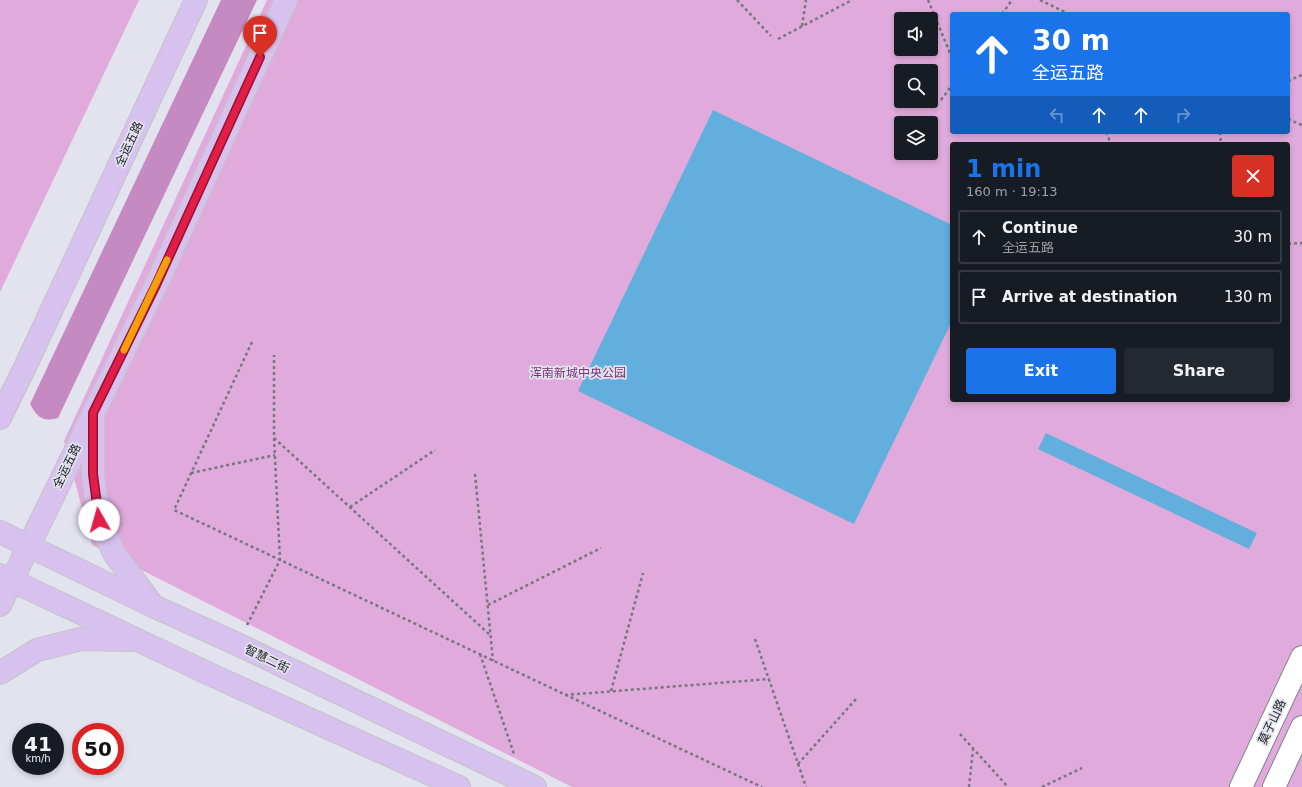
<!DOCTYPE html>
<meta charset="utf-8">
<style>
body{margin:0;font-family:"DejaVu Sans","Noto Sans SC",sans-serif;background:#242831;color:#f1f3f6;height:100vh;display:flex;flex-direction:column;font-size:15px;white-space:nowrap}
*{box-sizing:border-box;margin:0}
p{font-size:13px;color:#9ea1a6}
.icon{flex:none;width:22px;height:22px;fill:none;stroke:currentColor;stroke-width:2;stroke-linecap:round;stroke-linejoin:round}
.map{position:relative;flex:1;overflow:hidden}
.panel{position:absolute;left:950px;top:142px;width:340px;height:260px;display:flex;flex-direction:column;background:#171b24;border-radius:4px;box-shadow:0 2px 6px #0003}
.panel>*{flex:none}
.guide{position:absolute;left:950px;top:12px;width:340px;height:122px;border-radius:4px;box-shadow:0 2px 6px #0003;background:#1a73e8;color:#fff;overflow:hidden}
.buttons{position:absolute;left:894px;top:12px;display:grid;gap:8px}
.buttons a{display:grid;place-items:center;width:44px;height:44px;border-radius:4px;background:#171b24;box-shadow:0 2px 6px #0003;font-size:20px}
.speed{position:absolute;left:12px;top:723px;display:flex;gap:8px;font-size:20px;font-weight:700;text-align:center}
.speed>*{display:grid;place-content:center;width:52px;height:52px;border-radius:50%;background:#171b24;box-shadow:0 2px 6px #0003;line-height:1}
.speed small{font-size:10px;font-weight:400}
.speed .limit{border:6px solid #d22;background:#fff;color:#111}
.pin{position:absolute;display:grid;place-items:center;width:34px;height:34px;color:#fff;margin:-41px -17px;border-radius:50% 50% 50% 0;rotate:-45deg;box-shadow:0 0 4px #0007}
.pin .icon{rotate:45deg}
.me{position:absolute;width:44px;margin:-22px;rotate:353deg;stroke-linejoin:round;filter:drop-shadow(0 0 3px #0008)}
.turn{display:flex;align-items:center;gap:14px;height:84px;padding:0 16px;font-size:18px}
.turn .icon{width:52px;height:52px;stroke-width:2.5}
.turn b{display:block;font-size:28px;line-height:34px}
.lanes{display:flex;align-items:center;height:38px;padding:0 16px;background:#0003;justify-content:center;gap:20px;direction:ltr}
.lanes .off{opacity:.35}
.round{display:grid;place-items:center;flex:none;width:42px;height:42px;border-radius:4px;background:#242831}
.summary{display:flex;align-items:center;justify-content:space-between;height:68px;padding:0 16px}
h1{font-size:24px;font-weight:700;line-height:30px;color:#1a73e8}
.action{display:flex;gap:8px;margin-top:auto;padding:8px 16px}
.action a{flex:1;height:46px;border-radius:4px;background:#1a73e8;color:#fff;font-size:16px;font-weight:700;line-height:46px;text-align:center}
.action a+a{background:#242831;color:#f1f3f6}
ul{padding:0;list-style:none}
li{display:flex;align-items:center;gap:12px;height:54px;margin:0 8px 6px;padding:0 8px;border:2px solid #363941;border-radius:4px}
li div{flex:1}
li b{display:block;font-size:15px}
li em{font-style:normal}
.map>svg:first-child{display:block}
</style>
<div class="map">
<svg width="1302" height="787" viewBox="0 0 1302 787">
<rect width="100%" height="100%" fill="#e2e3ee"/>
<!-- green -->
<g fill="#e0abdc" fill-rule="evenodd">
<path d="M0,0H139L0,292Z"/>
<path d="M267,0H1302V787H572L92,545L64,441ZM952,14H1288V132H952ZM901,19H931V49H901ZM901,71H931V101H901ZM901,123H931V153H901ZM952,144H1288V400H952Z"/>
</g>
<!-- forest -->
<path fill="#c58ac1" d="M221,0H257L58,418C42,422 38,418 30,404Z"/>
<!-- water -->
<g fill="#62afdd">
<path d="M713,110L952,225V321L854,524L578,391Z"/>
<path d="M1046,433L1257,533L1249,549L1038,449Z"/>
</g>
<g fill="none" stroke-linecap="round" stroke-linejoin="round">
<defs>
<g id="minor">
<path d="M1241,787L1302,657"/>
<path d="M1274,787L1302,727"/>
</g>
<g id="major">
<path d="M0,418L26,365L196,0"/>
<path d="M93,418V475L99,520L114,553L151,603"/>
<path d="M0,532L153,606L237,644L535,787"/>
<path d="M0,575L218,678L459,787"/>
<path d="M0,605L156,285L286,0"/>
<path d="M0,673L37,650L81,639L129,640"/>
</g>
</defs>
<!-- minor casing -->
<use href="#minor" stroke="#7f808a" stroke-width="24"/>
<!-- major casing -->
<use href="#major" stroke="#c4c4c5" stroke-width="24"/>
<!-- path -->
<g stroke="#76777e" stroke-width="2.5" stroke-dasharray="3 3" stroke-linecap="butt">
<path d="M737,0L771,36"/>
<path d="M928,0L952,58"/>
<path d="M1040,0L1069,14"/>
<path d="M1002,14L1012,0"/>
<path d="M802,26L806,0"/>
<path d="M778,39L852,0"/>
<path d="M1288,81L1302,75"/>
<path d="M941,100L952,85"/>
<path d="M1288,119L1302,125"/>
<path d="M1106,132L1111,144"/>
<path d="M1220,132L1221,144"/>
<path d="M1288,244L1302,243"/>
<path d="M252,342L174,510C370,602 565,695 762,787"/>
<path d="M274,438L490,635"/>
<path d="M191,473L275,455"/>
<path d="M475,474L493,661"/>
<path d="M350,507L435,450"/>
<path d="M488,605L601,548"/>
<path d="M247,625L280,560L274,438V355"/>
<path d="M755,639L806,787"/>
<path d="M480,654L514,754"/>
<path d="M611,691L643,573"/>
<path d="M565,695L769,679"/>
<path d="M960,734L1008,787"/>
<path d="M798,764L856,699"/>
<path d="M969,787L973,750"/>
<path d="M1042,787L1082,768"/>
</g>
<!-- minor -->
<use href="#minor" stroke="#fff" stroke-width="22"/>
<!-- major -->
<use href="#major" stroke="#d7c1ef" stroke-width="22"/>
</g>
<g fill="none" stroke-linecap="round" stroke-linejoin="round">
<defs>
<path id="route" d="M99,520L93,474V413L156,285L260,57"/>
</defs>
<!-- route casing -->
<use href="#route" stroke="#92132f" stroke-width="10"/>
<!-- route -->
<use href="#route" stroke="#e11d48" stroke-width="7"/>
<!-- slow -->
<path stroke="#f59e0b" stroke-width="7" d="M124,350L167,260"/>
</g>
<g text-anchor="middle" stroke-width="3.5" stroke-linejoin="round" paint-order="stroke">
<!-- street labels -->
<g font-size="12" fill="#1c1c20" stroke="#e2e3ee">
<text transform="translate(129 144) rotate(-65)" y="4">全运五路</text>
<text transform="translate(67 466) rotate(-64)" y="4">全运五路</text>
<text transform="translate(267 659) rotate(26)" y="4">智慧二街</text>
<text transform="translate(1272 722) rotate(-65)" y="4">莫子山路</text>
</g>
<!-- park labels -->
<g font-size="12" fill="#773174" stroke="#e2e3ee">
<text x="578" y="377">浑南新城中央公园</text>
</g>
</g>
</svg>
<div class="buttons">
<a><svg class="icon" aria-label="sound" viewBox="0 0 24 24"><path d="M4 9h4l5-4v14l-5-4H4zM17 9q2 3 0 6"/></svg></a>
<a><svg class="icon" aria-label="search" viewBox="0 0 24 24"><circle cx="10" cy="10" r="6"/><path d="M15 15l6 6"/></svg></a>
<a><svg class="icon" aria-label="layers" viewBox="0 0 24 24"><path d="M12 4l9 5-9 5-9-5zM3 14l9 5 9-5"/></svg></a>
</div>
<div class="speed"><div>41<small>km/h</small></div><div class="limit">50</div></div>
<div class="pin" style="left:260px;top:57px;background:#d93025"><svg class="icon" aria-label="arrive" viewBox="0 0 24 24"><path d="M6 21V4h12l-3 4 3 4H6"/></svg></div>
<svg class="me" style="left:99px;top:520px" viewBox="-20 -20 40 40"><circle r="19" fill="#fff"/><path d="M0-13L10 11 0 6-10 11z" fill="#e11d48"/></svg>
<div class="guide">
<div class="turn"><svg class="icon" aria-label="ahead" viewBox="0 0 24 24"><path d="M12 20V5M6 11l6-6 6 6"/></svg><div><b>30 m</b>全运五路</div></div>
<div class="lanes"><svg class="icon off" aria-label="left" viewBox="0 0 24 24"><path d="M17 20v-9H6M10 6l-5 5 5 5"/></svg><svg class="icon" aria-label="ahead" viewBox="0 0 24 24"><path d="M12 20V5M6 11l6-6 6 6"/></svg><svg class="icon" aria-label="ahead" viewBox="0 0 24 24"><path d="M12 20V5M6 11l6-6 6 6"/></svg><svg class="icon off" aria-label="right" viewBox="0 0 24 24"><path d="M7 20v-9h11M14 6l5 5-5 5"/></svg></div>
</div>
<section class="panel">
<div class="summary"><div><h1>1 min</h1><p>160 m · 19:13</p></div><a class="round" style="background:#d93025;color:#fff"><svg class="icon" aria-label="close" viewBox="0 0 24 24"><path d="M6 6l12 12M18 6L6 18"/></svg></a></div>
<ul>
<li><svg class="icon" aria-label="ahead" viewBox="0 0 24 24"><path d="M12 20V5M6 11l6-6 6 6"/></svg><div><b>Continue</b><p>全运五路</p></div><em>30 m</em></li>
<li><svg class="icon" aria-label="arrive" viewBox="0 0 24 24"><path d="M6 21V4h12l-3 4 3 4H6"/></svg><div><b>Arrive at destination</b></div><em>130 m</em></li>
</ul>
<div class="action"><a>Exit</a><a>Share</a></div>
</section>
</div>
